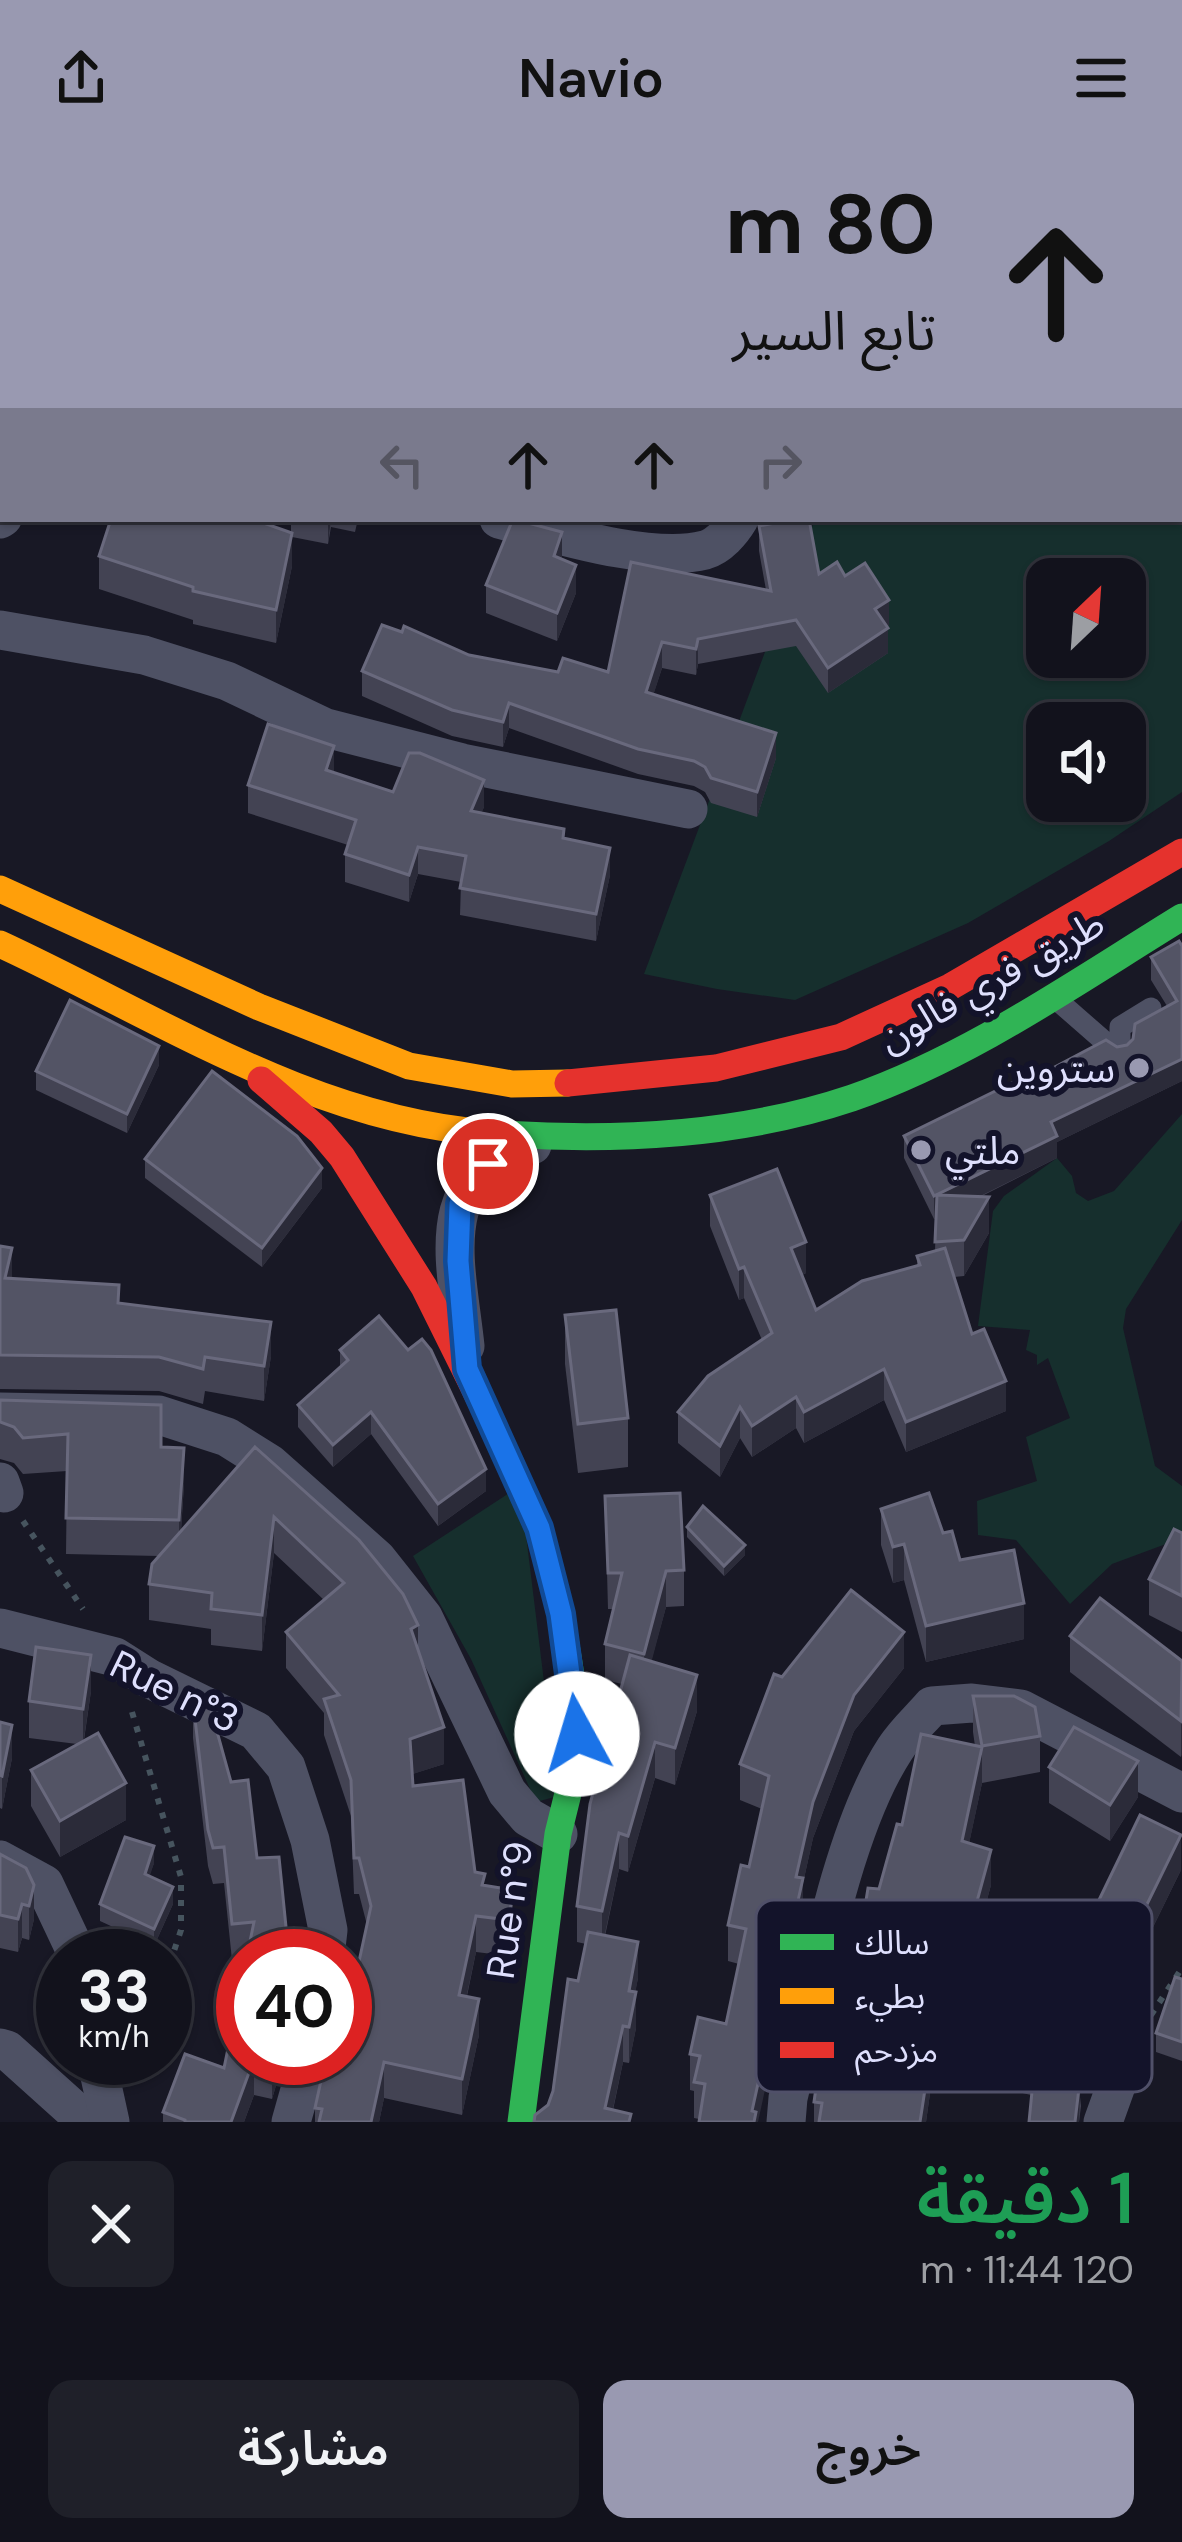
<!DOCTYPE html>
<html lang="ar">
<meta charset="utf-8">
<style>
body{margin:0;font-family:"DM Sans","Noto Sans Arabic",sans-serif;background:#1f2029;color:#f1f3f6;direction:rtl;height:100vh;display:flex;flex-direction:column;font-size:45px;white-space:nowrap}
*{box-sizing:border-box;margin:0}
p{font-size:39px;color:#9c9ea3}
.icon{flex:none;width:66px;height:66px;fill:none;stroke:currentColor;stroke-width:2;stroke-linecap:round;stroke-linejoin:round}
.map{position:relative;height:1966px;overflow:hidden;direction:ltr}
.panel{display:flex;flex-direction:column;background:#12121c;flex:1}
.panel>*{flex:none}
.banner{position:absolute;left:0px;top:0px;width:1182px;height:366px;box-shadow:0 3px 9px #0004,0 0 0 3px #31323b;direction:rtl;background:#9999b1;color:#111;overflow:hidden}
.needle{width:78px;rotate:25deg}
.buttons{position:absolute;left:1026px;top:402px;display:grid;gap:24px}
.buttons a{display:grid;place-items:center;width:120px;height:120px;border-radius:24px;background:#12121c;box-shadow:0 3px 9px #0004,0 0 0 3px #31323b;font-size:60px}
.speed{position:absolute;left:36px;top:1773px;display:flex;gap:24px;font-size:60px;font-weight:700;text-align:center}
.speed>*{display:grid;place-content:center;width:156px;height:156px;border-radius:50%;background:#12121c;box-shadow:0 3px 9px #0004,0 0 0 3px #31323b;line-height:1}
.speed small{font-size:30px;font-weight:400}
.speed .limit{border:18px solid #d22;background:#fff;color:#111}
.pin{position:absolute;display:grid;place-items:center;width:102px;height:102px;color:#fff;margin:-51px;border:6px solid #fff;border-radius:50%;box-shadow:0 3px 12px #0007}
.me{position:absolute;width:132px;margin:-66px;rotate:354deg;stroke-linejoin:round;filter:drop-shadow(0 0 9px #0008)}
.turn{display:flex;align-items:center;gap:42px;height:252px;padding:0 48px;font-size:54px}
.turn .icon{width:156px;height:156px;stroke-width:2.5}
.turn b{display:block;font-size:84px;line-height:102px}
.lanes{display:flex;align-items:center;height:114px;padding:0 48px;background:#0003;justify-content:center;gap:60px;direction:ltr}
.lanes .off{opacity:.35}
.round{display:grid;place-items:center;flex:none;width:126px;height:126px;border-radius:24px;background:#1f2029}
.head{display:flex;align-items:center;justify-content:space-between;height:204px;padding:0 48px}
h1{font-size:72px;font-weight:600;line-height:90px;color:#1e9e55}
.button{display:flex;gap:24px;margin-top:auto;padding:24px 48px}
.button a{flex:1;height:138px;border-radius:24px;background:#9999b1;color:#111;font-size:48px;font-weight:600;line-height:138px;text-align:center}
.button a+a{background:#1f2029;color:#f1f3f6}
header{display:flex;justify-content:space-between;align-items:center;height:156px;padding:0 48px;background:#9999b1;color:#111;font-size:54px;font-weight:600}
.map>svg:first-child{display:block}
</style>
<header><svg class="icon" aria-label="menu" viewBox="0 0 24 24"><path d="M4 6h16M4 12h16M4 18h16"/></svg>Navio<svg class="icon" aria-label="share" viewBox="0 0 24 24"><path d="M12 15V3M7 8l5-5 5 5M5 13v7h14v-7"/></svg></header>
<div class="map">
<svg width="1182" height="1966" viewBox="0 0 1182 1966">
<rect width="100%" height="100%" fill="#181825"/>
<!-- green -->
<g fill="#162f2d" fill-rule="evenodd">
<path d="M1182,37V636L1109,685L968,767L795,844L717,833L644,818L815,363H1179ZM1047,423H1125V501H1047ZM1047,567H1125V645H1047Z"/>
<path d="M1182,958V1064L1126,1153L1123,1172L1155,1310L1182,1330V1382L1112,1408L1070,1448L1016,1384L978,1379L977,1345L1037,1325L1026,1281L1070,1262L1048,1202L1037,1209V1199L1026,1194L1030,1174L978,1170L993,1055L1004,1040L1057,1002L1072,1020L1076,1037L1088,1045L1114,1035Z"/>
<path d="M520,1330L558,1640L536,1646L471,1503L413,1400Z"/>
</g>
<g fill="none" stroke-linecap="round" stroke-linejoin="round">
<!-- path -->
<g stroke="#46545e" stroke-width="6" stroke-dasharray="6 9" stroke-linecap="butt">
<path d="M23,1365L83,1453"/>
<path d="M132,1556L181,1721V1774L165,1822"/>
<path d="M1151,1859L1182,1812"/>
</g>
<!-- lane -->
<g stroke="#4e5164" stroke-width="21">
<path d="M588,0L593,3"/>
<path d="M783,0L791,3"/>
<path d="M1057,844L1120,899V871L1151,852"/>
</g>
<!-- street -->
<g stroke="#4e5164" stroke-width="39">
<path d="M316,3L318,2"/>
<path d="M0,120L3,118"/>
<path d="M0,200L3,201"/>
<path d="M0,363L3,361"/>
<path d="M499,363C553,377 651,408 705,394C719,390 732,375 739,363"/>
<path d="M0,474L144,499L227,525L326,572L462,607L688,653"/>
<path d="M465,1190C456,1105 429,1019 532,989"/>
<path d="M0,1256L159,1259L227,1281L270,1308L377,1403L423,1461L507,1636L528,1661L558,1678"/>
<path d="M0,1326L4,1337"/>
<path d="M0,1472L115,1501L148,1522L256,1575L286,1611L310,1684L328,1774L325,1800"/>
<path d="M0,1704L44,1728L78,1800"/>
<path d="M0,1892L7,1894L87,1966"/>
<path d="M96,1902L110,1966"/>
<path d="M291,1966L309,1902"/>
<path d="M786,1966L788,1942C813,1840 839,1679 895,1593C905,1577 920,1564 932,1550L972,1547L1021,1553L1182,1637"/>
<path d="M1103,1966L1131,1888"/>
</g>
<!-- fast -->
<g stroke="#30b455" stroke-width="27">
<path d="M489,977C610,986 736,981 852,942C970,901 1076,826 1182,761"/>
<path d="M492,1268L539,1372L561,1458L574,1538L575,1609L558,1678L521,1966"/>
</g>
<!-- slow -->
<g stroke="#ff9f0a" stroke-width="27">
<path d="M0,733L259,851L409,910L512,928L568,927"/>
<path d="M0,788C158,861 311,964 489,977"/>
</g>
<!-- jam -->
<g stroke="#e5322d" stroke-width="27">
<path d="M261,924L321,976L342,1001L424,1131L492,1268"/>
<path d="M568,927L716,912L841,881L950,831L1182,696"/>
</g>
</g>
<!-- wall -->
<g fill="#434353">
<path d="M837,0H963L962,3H848Z"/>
<path d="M1040,0H1182V8L1179,9V3H1047Z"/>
<path d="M111,363H261L260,366L291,377V363H358L355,376L331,371L328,388L292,381V410L276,487L193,468V464L99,433V400Z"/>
<path d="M759,370L819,418L845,420L889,469L887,470L888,497L828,537L796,490L698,508L696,519L662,512L653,539L776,602L757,661L711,647L705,636L694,630L638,618L509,572L503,591L452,580L362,540V515L402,476L469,499L558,516H608L631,406L766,434L759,395Z"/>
<path d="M562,403L576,437L557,485L486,457V429Z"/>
<path d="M334,617L393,636L484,651L481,657L564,682L610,719L596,785L460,759L461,726L418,718L409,746L345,726V698L348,689L248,657V629Z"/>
<path d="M1182,790V925L1057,986V1002L980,1041L989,1077L964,1120L954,1121L972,1178L1006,1255L906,1296L884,1244L804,1287L796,1272L752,1301L740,1282L720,1321L678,1287V1256L762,1184L744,1142L739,1144L710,1070V1039L806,1117L802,1119L816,1154L917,1109V1100L935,1095L936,1062L934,1063L904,1002V980L1030,924L1117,891L1127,889L1167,850L1151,824V801Z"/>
<path d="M159,909L127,977L36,934V915Z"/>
<path d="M145,1003L322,1032L262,1111L145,1022Z"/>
<path d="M0,1090L12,1123L119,1147L271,1200L264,1245L205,1235L203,1248L159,1235L0,1233Z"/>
<path d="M565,1159L628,1262V1311L578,1317L565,1208Z"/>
<path d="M340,1194H408L486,1335L438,1370L371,1278L333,1311L298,1271V1249L340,1212Z"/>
<path d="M0,1244L161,1291L184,1328L181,1375L255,1291L418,1494L444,1608L412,1618L413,1630L513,1770L509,1800L476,1796L467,1840L479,1879L462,1959L384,1942L379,1966H315V1952L350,1847L367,1769L359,1738H354L351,1660L324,1579V1557L286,1512V1476L324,1444L274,1397L262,1495L211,1489V1473L149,1464V1428L159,1400L66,1398L67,1315L23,1318L14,1307L0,1303Z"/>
<path d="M605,1340L684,1414V1450L666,1451L651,1505L697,1555L675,1629L655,1622L628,1716L619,1713L605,1780L638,1822L635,1836L636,1872L629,1907L623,1906L613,1954L631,1966L548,1949L553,1935L586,1788L577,1786V1750L622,1528L605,1524V1488L613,1453H608Z"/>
<path d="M881,1353L943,1377L960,1404L1024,1483L926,1506L904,1424L893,1427L881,1389Z"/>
<path d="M687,1371L745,1399L724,1420L687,1381Z"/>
<path d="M1182,1377V1476L1149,1459V1423Z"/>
<path d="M1070,1480L1182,1505L1181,1601L1070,1516Z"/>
<path d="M904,1512L854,1575L813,1682L803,1727V1759L699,1963L694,1962V1935L690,1934V1898L726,1868L739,1808L728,1805V1769L749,1711L762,1653L740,1644V1608L782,1521Z"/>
<path d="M91,1535L84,1584L126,1664L60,1701L31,1650V1614L77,1588L29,1582V1545Z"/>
<path d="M973,1540L1040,1580V1616L982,1627L969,1687L991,1729L973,1795L1040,1811L1085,1773L1181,1714L1131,1816L1109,1805L1103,1839L1096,1838L1077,1914L1081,1950L1079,1966H1029L1031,1939L933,1916L926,1966H814V1946L894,1885L901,1830L859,1823V1788L902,1669L975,1590L973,1576Z"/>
<path d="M193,1546L231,1626L287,1781L304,1800H243V1803L232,1804L224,1727L213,1728L208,1710L193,1582Z"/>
<path d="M0,1566L12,1602L2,1653L0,1652Z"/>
<path d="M1049,1611L1138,1641L1110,1685L1049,1647Z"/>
<path d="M0,1698L26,1712L34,1763L29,1784L22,1782L18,1796L0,1792Z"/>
<path d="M154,1707L149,1720L173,1748L154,1790L100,1765V1748Z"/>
<path d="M1182,1823V1905L1156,1896V1877Z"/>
<path d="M243,1902H284L272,1943L254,1939L244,1966H163V1956L224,1912Z"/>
</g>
<!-- shaded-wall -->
<g fill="#2b2b39">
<path d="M209,0H288L280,3H209Z"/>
<path d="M1150,0H1182V8L1179,9V3H1150Z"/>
<path d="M3,61V94L0,95V62Z"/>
<path d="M3,300V336L0,337V301Z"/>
<path d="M328,363H331L328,388Z"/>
<path d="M562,376V404L554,400Z"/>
<path d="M292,377V410L276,487V454Z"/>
<path d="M576,409V437L557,485V457Z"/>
<path d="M889,444V469L875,478V453Z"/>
<path d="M888,472V497L828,537V512Z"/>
<path d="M698,483V508L696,519V493Z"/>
<path d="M662,486V512L646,562V536Z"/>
<path d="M509,547V572L503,591V566Z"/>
<path d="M776,577V602L757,661V636Z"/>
<path d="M334,590V617L326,614Z"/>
<path d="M484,624V651L471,682V655Z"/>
<path d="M418,691V718L409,746V719Z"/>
<path d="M610,692V719L596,785V758Z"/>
<path d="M159,890V909L127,977V958Z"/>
<path d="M1182,903V925L1057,986V1002L934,1063V1040L1051,966Z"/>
<path d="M322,1012V1032L262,1111V1092Z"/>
<path d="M989,1041V1077L964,1120V1084Z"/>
<path d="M806,1086V1117L791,1123V1092Z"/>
<path d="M12,1092V1127L5,1122Z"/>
<path d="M744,1111V1142L739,1144V1113Z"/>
<path d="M271,1166V1200L264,1245V1210Z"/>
<path d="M884,1213V1244L804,1287V1256Z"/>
<path d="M1006,1225V1255L906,1296V1266Z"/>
<path d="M796,1241V1272L752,1301V1270Z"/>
<path d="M740,1251V1282L720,1321V1290Z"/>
<path d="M371,1256V1278L333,1311V1289Z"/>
<path d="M184,1292V1328L179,1400V1364Z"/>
<path d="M486,1313V1335L438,1370V1348Z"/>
<path d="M274,1361V1397L262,1495V1459Z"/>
<path d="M904,1388V1424L893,1427V1391Z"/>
<path d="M745,1389V1399L724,1420V1410Z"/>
<path d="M666,1415V1451L644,1534V1498Z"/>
<path d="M1024,1447V1483L926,1506V1470Z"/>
<path d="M418,1469V1505L411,1473Z"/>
<path d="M904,1476V1512L854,1575L813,1682L803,1727V1759L758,1966H752V1955L796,1721L813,1646L854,1539Z"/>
<path d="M91,1499V1535L83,1589V1553Z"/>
<path d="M697,1519V1555L675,1629V1592Z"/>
<path d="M1182,1563V1599L1181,1601V1565Z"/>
<path d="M12,1569V1602L2,1653V1620Z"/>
<path d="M444,1571V1608L410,1619V1583Z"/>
<path d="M655,1586V1622L628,1716V1680Z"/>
<path d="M982,1591V1627L962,1721V1685Z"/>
<path d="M1138,1605V1641L1110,1685V1649Z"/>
<path d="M126,1627V1664L60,1701V1665Z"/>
<path d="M619,1677V1713L602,1791V1755Z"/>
<path d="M1181,1679V1714L1131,1816V1781Z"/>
<path d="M154,1690V1707L145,1735V1718Z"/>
<path d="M991,1694V1729L964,1828V1793Z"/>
<path d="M34,1729V1763L29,1784V1750Z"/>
<path d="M173,1731V1748L154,1790V1773Z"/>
<path d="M513,1734V1770L509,1800V1764Z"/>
<path d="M22,1748V1782L18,1796V1763Z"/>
<path d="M476,1760V1796L459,1875V1839Z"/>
<path d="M1109,1770V1805L1103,1839V1804Z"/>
<path d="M638,1786V1822L629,1871V1835Z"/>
<path d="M1096,1803V1838L1069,1948V1913Z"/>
<path d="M636,1836V1872L629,1907V1871Z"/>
<path d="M479,1843V1879L462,1959V1923Z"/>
<path d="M623,1870V1906L610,1966L605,1952Z"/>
<path d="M933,1881V1916L926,1966H920Z"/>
<path d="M274,1902H284L272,1943V1907Z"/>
<path d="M254,1903V1939L244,1966H231Z"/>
<path d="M384,1906V1942L379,1966H371Z"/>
<path d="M1081,1915L1079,1966H1075Z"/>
</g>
<!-- building -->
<g fill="#535465" stroke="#69697d" stroke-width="3">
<path d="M0,0H210L211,3H3V61L0,62Z"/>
<path d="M346,0H380L381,3H339Z"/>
<path d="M427,0H495L502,3H426Z"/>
<path d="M3,228V300L0,301V229Z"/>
<path d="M111,363H252L292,377L276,454L193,435V431L99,400Z"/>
<path d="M513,363L562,376L554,400L576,409L557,457L486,429Z"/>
<path d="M796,363H809L819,418L837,406L845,420L865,407L889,444L875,453L888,472L828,512L796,464L698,483L696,493L662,486L646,536L776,577L757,636L711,622L705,611L694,605L638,593L509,547L503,566L452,554L362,515L382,469L402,476L404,470L469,499L558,516L563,502L608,516L631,406L771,435L759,370Z"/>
<path d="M268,568L334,590L326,614L393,636L409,597H420L484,624L471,655L564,673L563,682L610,692L596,758L460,732L466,700L418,691L409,719L345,698L356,664L248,629Z"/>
<path d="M1179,785L1182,790V903L1051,966L1057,980L934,1040L904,980L1028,919L1030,924L1106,884L1117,891L1127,889L1133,883L1135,868L1177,845L1151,801Z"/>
<path d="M70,844L159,890L127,958L36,915Z"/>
<path d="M212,915L297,980L322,1012L262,1092L145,1003Z"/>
<path d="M777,1013L806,1086L791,1092L816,1154L862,1125L920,1109L917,1100L945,1092L972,1178L984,1173L1006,1225L906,1266L884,1213L804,1256L796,1241L752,1270L740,1251L720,1290L678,1256L708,1220L772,1177L744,1111L739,1113L710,1039Z"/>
<path d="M937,1039L989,1041L964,1084L935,1086Z"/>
<path d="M0,1090L12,1092L5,1122L119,1129L118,1147L271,1166L264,1210L205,1201L203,1213L159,1201L0,1199Z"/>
<path d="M616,1154L628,1262L578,1268L565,1159Z"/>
<path d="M379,1160L408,1194L422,1183L431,1194L486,1313L438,1348L371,1256L333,1289L298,1249L348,1204L340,1194Z"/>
<path d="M0,1244L161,1249V1291L184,1292L179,1364L66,1362L68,1278L23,1282L14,1271L0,1266Z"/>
<path d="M255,1291L359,1384L403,1438L418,1469L411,1473L444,1571L410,1583L413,1630L463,1624L475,1716L485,1718L482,1729L513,1734L509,1764L476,1760L459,1839L479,1843L462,1923L384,1906L371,1966H319L322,1953L315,1952L326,1902H345V1846L350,1847L371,1750L359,1702H354L351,1624L324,1543L339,1539L286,1476L344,1427L274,1361L262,1459L211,1453L212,1437L149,1428L152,1408Z"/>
<path d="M680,1337L684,1414L666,1415L644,1498L605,1488L622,1417H608L605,1340Z"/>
<path d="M929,1337L943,1377L952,1375L960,1404L1014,1394L1024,1447L926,1470L904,1388L893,1391L881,1353Z"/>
<path d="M703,1350L745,1389L724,1410L687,1371Z"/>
<path d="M1174,1373L1182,1377V1440L1149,1423Z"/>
<path d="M851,1434L904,1476L854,1539L813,1646L796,1721L803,1722L752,1955L756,1956L754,1966H699L705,1928L694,1926L700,1900L690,1898L698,1861L726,1868L746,1773L728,1769L741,1709L749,1711L769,1620L740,1608L774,1518L782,1521Z"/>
<path d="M1100,1442L1182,1505L1181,1565L1070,1480Z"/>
<path d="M36,1491L91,1499L83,1553L29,1545Z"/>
<path d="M630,1499L697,1519L675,1592L655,1586L628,1680L619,1677L602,1755L577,1750L590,1648Z"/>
<path d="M973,1540H1014L1035,1551L1040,1580L982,1590Z"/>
<path d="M208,1543L231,1626L248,1624L257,1702L279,1701L287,1781L304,1785L301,1800H247L254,1766L232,1768L224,1691L213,1692L208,1674L193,1546Z"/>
<path d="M0,1566L12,1569L2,1620L0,1619Z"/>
<path d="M1074,1571L1138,1605L1110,1649L1049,1611Z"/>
<path d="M98,1577L126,1627L60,1665L31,1614Z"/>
<path d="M921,1578L982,1591L962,1685L991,1694L964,1793L1040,1811L1049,1766L1085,1773L1140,1659L1181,1679L1131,1781L1109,1770L1103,1804L1096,1803L1069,1913L1081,1915L1075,1966H1029L1035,1905L933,1881L920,1966H819L822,1947L814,1946L824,1875L894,1885L905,1796L859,1788L868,1732L879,1733L897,1668L902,1669Z"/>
<path d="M125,1681L154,1690L145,1718L173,1731L154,1773L100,1748Z"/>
<path d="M0,1698L26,1712L34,1729L29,1750L22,1748L18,1763L0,1759Z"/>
<path d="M588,1776L638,1786L629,1835L636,1836L629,1871L623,1870L605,1952L631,1958L629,1966H534L535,1959L548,1949L553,1935L568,1823L578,1825Z"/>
<path d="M243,1820V1902H274L272,1907L254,1903L231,1966H185V1964L163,1956L185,1898L224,1912Z"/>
<path d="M1175,1821L1182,1823V1886L1156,1877Z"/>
</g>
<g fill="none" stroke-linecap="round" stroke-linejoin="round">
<defs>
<path id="route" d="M488,1008L472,1023L460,1048L458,1105L467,1213L539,1372L561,1458L577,1578"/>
</defs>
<!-- route casing -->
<use href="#route" stroke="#114b97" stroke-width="30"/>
<!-- route -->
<use href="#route" stroke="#1a73e8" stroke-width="21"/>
</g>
<!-- markers -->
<g fill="#9999b1" stroke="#13132a" stroke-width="4.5">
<circle cx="1139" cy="912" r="12"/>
<circle cx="921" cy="994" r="12"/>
</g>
<g text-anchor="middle" stroke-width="12" stroke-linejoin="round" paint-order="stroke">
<!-- street labels -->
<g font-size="39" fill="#dedffd" stroke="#13132a">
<text transform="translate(991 824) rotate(-29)" y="14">طريق فري فالون</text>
<text transform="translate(175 1535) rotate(26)" y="14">Rue n°3</text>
<text transform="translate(509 1754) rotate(-82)" y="14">Rue n°9</text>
</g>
<!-- poi labels -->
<g font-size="39" fill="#dedffd" stroke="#13132a" text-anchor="end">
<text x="1115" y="926">ستروين</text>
<text x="945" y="1008" text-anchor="start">ملتي</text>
</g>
</g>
<!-- legend -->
<rect x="756" y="1744" width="396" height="192" rx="18" fill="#13132a" stroke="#505069" stroke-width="3"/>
<rect x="780" y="1778" width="54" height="16" fill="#30b455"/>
<rect x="780" y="1832" width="54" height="16" fill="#ff9f0a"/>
<rect x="780" y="1886" width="54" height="16" fill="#e5322d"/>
<g font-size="33" fill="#dedffd">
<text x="855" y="1798">سالك</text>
<text x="855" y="1852">بطيء</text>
<text x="855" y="1906">مزدحم</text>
</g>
</svg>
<div class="buttons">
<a><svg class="needle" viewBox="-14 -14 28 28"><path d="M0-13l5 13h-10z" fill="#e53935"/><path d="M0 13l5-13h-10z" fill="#9c9ea3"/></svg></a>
<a><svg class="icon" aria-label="sound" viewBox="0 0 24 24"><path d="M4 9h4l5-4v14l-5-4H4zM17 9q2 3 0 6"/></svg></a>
</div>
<div class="speed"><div>33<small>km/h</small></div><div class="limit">40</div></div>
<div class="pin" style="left:488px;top:1008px;background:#d93025"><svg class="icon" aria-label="arrive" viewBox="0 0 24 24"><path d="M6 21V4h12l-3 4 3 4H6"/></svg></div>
<svg class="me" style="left:577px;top:1578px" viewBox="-20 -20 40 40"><circle r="19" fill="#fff"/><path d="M0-13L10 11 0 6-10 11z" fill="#1a73e8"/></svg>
<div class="banner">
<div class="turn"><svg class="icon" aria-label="ahead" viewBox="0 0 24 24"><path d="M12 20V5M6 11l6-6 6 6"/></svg><div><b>80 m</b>تابع السير</div></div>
<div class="lanes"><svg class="icon off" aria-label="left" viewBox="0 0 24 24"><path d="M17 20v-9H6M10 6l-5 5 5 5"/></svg><svg class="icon" aria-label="ahead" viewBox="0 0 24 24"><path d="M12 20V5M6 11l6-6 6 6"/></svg><svg class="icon" aria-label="ahead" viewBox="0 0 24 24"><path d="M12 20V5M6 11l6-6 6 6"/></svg><svg class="icon off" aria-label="right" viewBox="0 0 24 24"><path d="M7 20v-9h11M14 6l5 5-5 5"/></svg></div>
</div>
</div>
<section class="panel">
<div class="head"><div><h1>1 دقيقة</h1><p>120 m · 11:44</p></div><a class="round"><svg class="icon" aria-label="close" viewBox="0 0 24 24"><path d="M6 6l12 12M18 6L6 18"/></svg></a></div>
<div class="button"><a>خروج</a><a>مشاركة</a></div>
</section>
